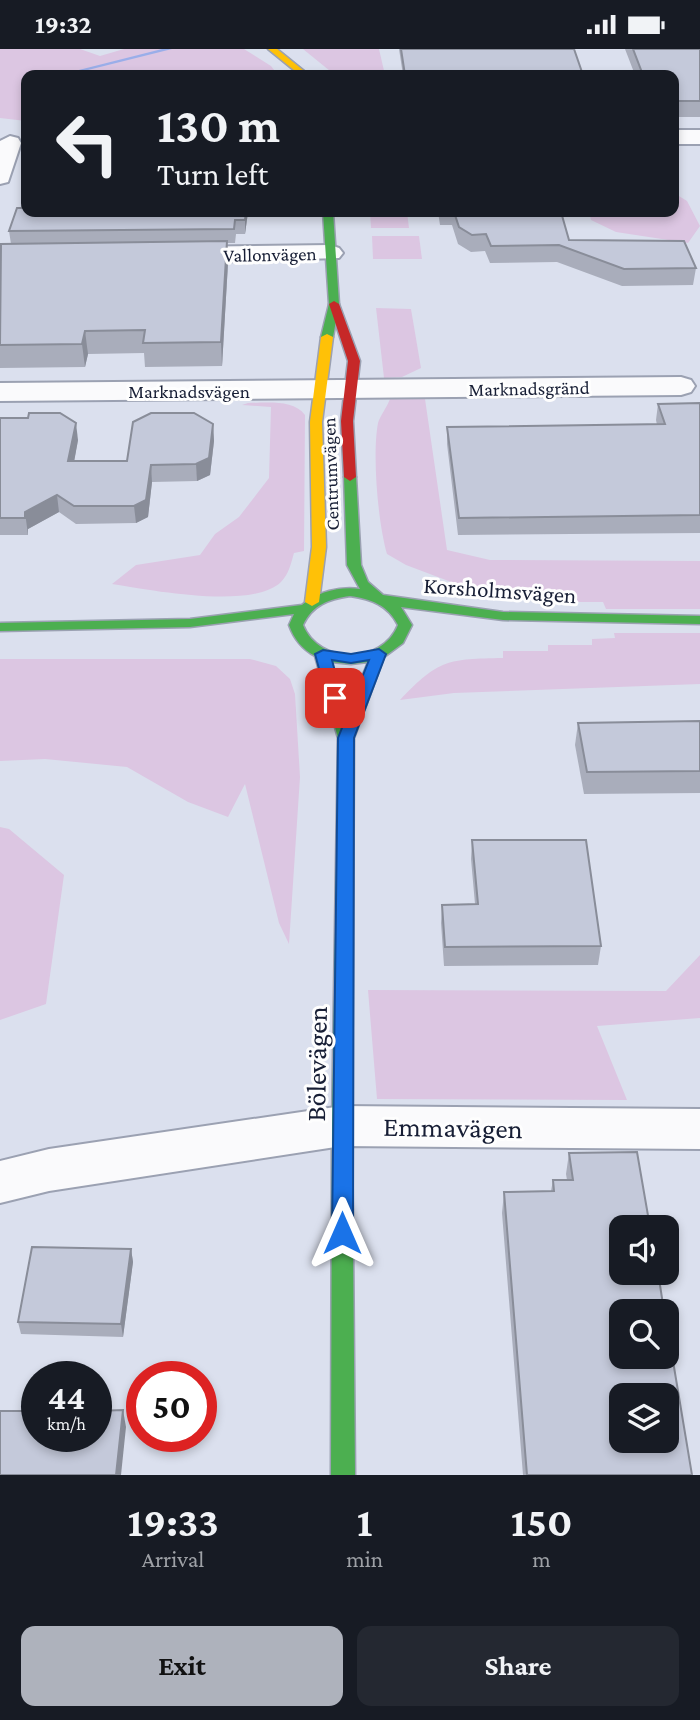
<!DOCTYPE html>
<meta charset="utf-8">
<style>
body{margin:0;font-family:"Crimson Pro",serif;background:#242831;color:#f1f3f6;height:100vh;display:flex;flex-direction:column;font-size:26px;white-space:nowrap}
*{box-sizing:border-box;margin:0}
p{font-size:23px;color:#9ea1a6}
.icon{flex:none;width:38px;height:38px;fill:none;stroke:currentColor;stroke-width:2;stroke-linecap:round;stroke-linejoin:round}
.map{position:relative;height:1426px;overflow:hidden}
.side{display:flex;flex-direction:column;background:#171b24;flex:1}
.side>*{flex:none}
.banner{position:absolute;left:21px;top:21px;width:658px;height:147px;border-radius:14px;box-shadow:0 4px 10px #0003;background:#171b24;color:#f1f3f6;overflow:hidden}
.buttons{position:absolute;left:609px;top:1166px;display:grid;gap:14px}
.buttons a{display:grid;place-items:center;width:70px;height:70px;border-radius:14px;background:#171b24;box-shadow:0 4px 10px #0003;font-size:35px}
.speed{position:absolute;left:21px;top:1312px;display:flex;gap:14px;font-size:35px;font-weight:700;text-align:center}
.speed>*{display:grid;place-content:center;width:91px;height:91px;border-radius:50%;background:#171b24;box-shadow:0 4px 10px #0003;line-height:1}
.speed small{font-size:18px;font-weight:400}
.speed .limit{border:10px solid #d22;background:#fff;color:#111}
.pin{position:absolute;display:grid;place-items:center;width:60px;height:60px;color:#fff;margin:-30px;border-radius:14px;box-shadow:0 4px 10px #0006}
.me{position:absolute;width:77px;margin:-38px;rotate:0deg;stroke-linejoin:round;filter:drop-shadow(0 0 5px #0008)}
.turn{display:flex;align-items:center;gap:24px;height:147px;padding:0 21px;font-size:32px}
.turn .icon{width:91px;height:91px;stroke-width:2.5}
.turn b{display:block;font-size:49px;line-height:60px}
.eta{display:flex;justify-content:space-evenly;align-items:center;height:119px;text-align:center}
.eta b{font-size:42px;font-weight:700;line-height:49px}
.primary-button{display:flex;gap:14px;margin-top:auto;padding:14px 21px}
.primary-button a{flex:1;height:80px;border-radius:14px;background:#aeb2bc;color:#111;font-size:28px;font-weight:700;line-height:80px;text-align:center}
.primary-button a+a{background:#242831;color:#f1f3f6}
.status{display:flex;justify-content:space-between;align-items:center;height:49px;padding:0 35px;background:#171b24;direction:ltr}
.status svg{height:19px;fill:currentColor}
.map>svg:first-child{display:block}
</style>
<div class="status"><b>19:32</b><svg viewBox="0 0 49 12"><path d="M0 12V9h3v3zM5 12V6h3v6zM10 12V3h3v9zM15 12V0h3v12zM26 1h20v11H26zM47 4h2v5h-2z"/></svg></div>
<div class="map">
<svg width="700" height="1426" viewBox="0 0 700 1426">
<rect width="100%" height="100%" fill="#dbe0ee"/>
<!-- green -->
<g fill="#dcc6e2">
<path d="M0,0H80L100,7L124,0H244L271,17L278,26H26V72L0,69Z"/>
<path d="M303,0H379L385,26H335Z"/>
<path d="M674,144L687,152L700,177L688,194L616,183L591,171L589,163H674Z"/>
<path d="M370,163H407L409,179H371Z"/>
<path d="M372,187H419L422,210H373Z"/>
<path d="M376,259L411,260L421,319L402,328L384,329Z"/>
<path d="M390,350H425L447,501L490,511L700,512V560H606L603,553H564L562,546L513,547L512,541L475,542L406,516L387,505C378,474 372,406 378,374C380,367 387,358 390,350Z"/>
<path d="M248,354C266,354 293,350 305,366L304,502L294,504C291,514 289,525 281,533C252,561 150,541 112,535L136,516L200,506L215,485L239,468L269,429L271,358L242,356Z"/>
<path d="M614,584H700V635L454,644L400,651C439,610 448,610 503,609V602H548V596H592V590L615,589Z"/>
<path d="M0,610H250L276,617L290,630L295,645L300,728L289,895L279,874L245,735L228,768L188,753L127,718L45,710L0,712Z"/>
<path d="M0,778L9,780L64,826L46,955L0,971Z"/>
<path d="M700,906V969L597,977L627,1051L377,1050L368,941L666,942Z"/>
</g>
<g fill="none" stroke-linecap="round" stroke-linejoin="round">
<!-- stream -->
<path fill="#9aaee9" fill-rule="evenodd" d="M162,0H172L68,26H59Z"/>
<defs>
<g id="street">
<rect x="674" y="81" width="26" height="14"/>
<path d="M10,87L18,89L21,94L8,133L0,135V92Z"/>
<path d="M330,196L339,199L343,204L339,209L175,214L166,211L162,206L166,201L175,198Z"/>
<path d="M681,328L691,331L695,337L691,343L681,346L0,352V334Z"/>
<path d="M342,1057L700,1060V1100L342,1097L49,1142L0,1154V1112L49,1100Z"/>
</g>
<g id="fast">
<path d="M323,163H333L339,255L333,288L327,291L321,288L329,255Z"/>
<path d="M350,424L356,428L361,516L368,533L383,546L503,563L700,567V575L503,571L401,558L412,576L403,594L384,608L354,689L352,1077L355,1426H331L332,1077L338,689L315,607C302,600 294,590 289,576L294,565L190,578L0,582V574L190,570L302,556C317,543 340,537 360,540L347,516L344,428ZM350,547C371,550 388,556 398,576C382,616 319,616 303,576C312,556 329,550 350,547ZM331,613L351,615L368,613L347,666Z"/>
</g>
<g id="slow">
<path d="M268,0H277L309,26H300Z"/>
<path d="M327,285L333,288L322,373L326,498L319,553L312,557L305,553L312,498L310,373L321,288Z"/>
</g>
<path id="jam" d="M334,252L339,255L360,312L353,372L356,428L350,432L344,428L341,372L348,312L329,255Z"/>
</defs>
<!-- street casing -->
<use href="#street" stroke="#9ba1b2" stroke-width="4"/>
<!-- fast casing -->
<use href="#fast" stroke="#9ba1b2" stroke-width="3"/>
<!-- slow casing -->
<use href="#slow" stroke="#9ba1b2" stroke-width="3"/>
<!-- jam casing -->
<use href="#jam" stroke="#9ba1b2" stroke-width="3"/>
<!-- street -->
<use href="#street" fill="#fafafc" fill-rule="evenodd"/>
<!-- fast -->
<use href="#fast" fill="#4caf50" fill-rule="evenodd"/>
<!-- slow -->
<use href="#slow" fill="#ffc107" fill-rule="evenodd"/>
<!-- jam -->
<use href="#jam" fill="#c62828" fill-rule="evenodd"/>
</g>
<!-- wall -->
<g fill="#a9adbb">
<path d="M399,0H574L583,26H403Z"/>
<path d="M625,0H700V68H674V26H635Z"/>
<path d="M26,163H248L245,185H236L235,194H227L228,214L222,317L145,318L144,304L88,305L85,318L0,319V197L11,195L9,182Z"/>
<path d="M438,163H561L569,191L696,219L693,236L622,237L557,213L490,214L485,202L471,203L458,195L452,176H440Z"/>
<path d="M700,354V484L458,486L447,395V378L657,376L656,371L658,355Z"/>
<path d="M0,369L78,391L74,412H127L213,375L214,392L210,426L197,432L152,433L148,468L136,474L76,475L59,463L28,480V486H0Z"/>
<path d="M700,672V744L584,745L575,696L578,674Z"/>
<path d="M472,791L601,897L598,916L444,917L441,874L442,856L475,855L471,810Z"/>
<path d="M569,1104L692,1426H523L502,1164L504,1143L551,1142L553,1131H567L566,1125Z"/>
<path d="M131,1200L133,1213L123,1288L21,1285L18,1273Z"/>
</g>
<!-- shaded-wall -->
<g fill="#898d99">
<path d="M246,163H248L245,185V171Z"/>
<path d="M227,192L228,214L222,317L221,293Z"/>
<path d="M85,282L88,305L85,318L82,295Z"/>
<path d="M76,374L78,391L71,430L68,412Z"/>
<path d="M213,375L214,392L210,426L197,432L196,415Z"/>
<path d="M151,416L152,433L148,468L136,474L134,457Z"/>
<path d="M57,446L59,463L28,480V486L25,463Z"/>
<path d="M131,1200L133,1213L123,1288L121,1275Z"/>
<path d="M123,1361L126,1378L121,1426H116Z"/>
</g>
<!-- building -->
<g fill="#c4c9da" stroke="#898d99" stroke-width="2" fill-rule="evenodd">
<path d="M401,0H574L583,26H405Z"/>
<path d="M633,0H700V52H674V26H643Z"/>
<path d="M26,146V163H246L245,171H235L234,180L9,182L17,159H22Z"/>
<path d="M454,163H561L569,191L684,192L696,219L624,220L559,196L491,197L486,185L472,186L459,178Z"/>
<path d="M227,192L221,293L143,294L145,281L85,282L82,295L0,296L1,195Z"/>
<path d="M700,354V466L459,469L447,378L665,375L658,355Z"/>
<path d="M29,364H60L76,374L68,412H127L133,373L151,364H194L213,375L209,409L196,415L151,416L146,451L134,457H74L57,446L25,463V469H0V369H28Z"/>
<path d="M700,672V722L587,723L578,674Z"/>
<path d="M472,791H586L601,897L445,898L442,856L478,855Z"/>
<path d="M637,1103L650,1178H621V1223H658L664,1262H621V1307H667V1276L692,1426H527L504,1143L554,1142L553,1131H573L569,1104ZM621,1346H667V1391H621Z"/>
<path d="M32,1198L131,1200L121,1275L18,1273Z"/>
<path d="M123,1361L116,1426H0V1362H37V1388H96V1362Z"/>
</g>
<!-- route -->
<path fill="#1a73e8" stroke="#114b97" stroke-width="2" d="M379,600L386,605L354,689L353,1184L350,1191L342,1194L335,1191L332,1184L338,689L369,611L351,614L332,611L342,649L335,654L327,649L315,605L323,601L351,605Z"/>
<g text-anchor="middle" stroke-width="6" stroke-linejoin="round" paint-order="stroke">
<!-- far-street labels -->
<g font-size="19" fill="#171e35" stroke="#fefefe">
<text transform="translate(270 205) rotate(-1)" y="7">Vallonvägen</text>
<text transform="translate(529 339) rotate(-1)" y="7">Marknadsgränd</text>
<text x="189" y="349">Marknadsvägen</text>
<text transform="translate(330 425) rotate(-92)" y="7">Centrumvägen</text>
</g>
<!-- street labels -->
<g font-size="23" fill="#171e35" stroke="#fefefe">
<text transform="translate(500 541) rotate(4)" y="8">Korsholmsvägen</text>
</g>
<!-- near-street labels -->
<g font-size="28" fill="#171e35" stroke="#fefefe">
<text transform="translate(316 1015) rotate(-89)" y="10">Bölevägen</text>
<text transform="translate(453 1078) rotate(1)" y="10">Emmavägen</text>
</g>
</g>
</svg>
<div class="buttons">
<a><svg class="icon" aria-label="sound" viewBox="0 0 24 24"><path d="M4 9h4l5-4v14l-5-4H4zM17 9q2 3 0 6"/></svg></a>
<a><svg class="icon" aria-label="search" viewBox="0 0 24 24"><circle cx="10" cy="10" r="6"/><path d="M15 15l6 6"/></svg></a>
<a><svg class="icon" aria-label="layers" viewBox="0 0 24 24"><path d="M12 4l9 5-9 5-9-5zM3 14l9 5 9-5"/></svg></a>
</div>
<div class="speed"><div>44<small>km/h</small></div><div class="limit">50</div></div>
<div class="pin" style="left:335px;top:649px;background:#d93025"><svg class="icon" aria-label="arrive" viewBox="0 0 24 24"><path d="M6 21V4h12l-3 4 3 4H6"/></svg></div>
<svg class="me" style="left:342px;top:1184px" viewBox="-20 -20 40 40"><path d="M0-17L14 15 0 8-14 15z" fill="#1a73e8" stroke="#fff" stroke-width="4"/></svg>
<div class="banner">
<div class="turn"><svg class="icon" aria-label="left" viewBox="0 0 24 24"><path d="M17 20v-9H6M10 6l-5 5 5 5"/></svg><div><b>130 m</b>Turn left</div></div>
</div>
</div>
<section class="side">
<div class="eta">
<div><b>19:33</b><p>Arrival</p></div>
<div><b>1</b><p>min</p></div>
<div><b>150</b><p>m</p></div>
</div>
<div class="primary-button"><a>Exit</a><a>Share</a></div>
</section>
